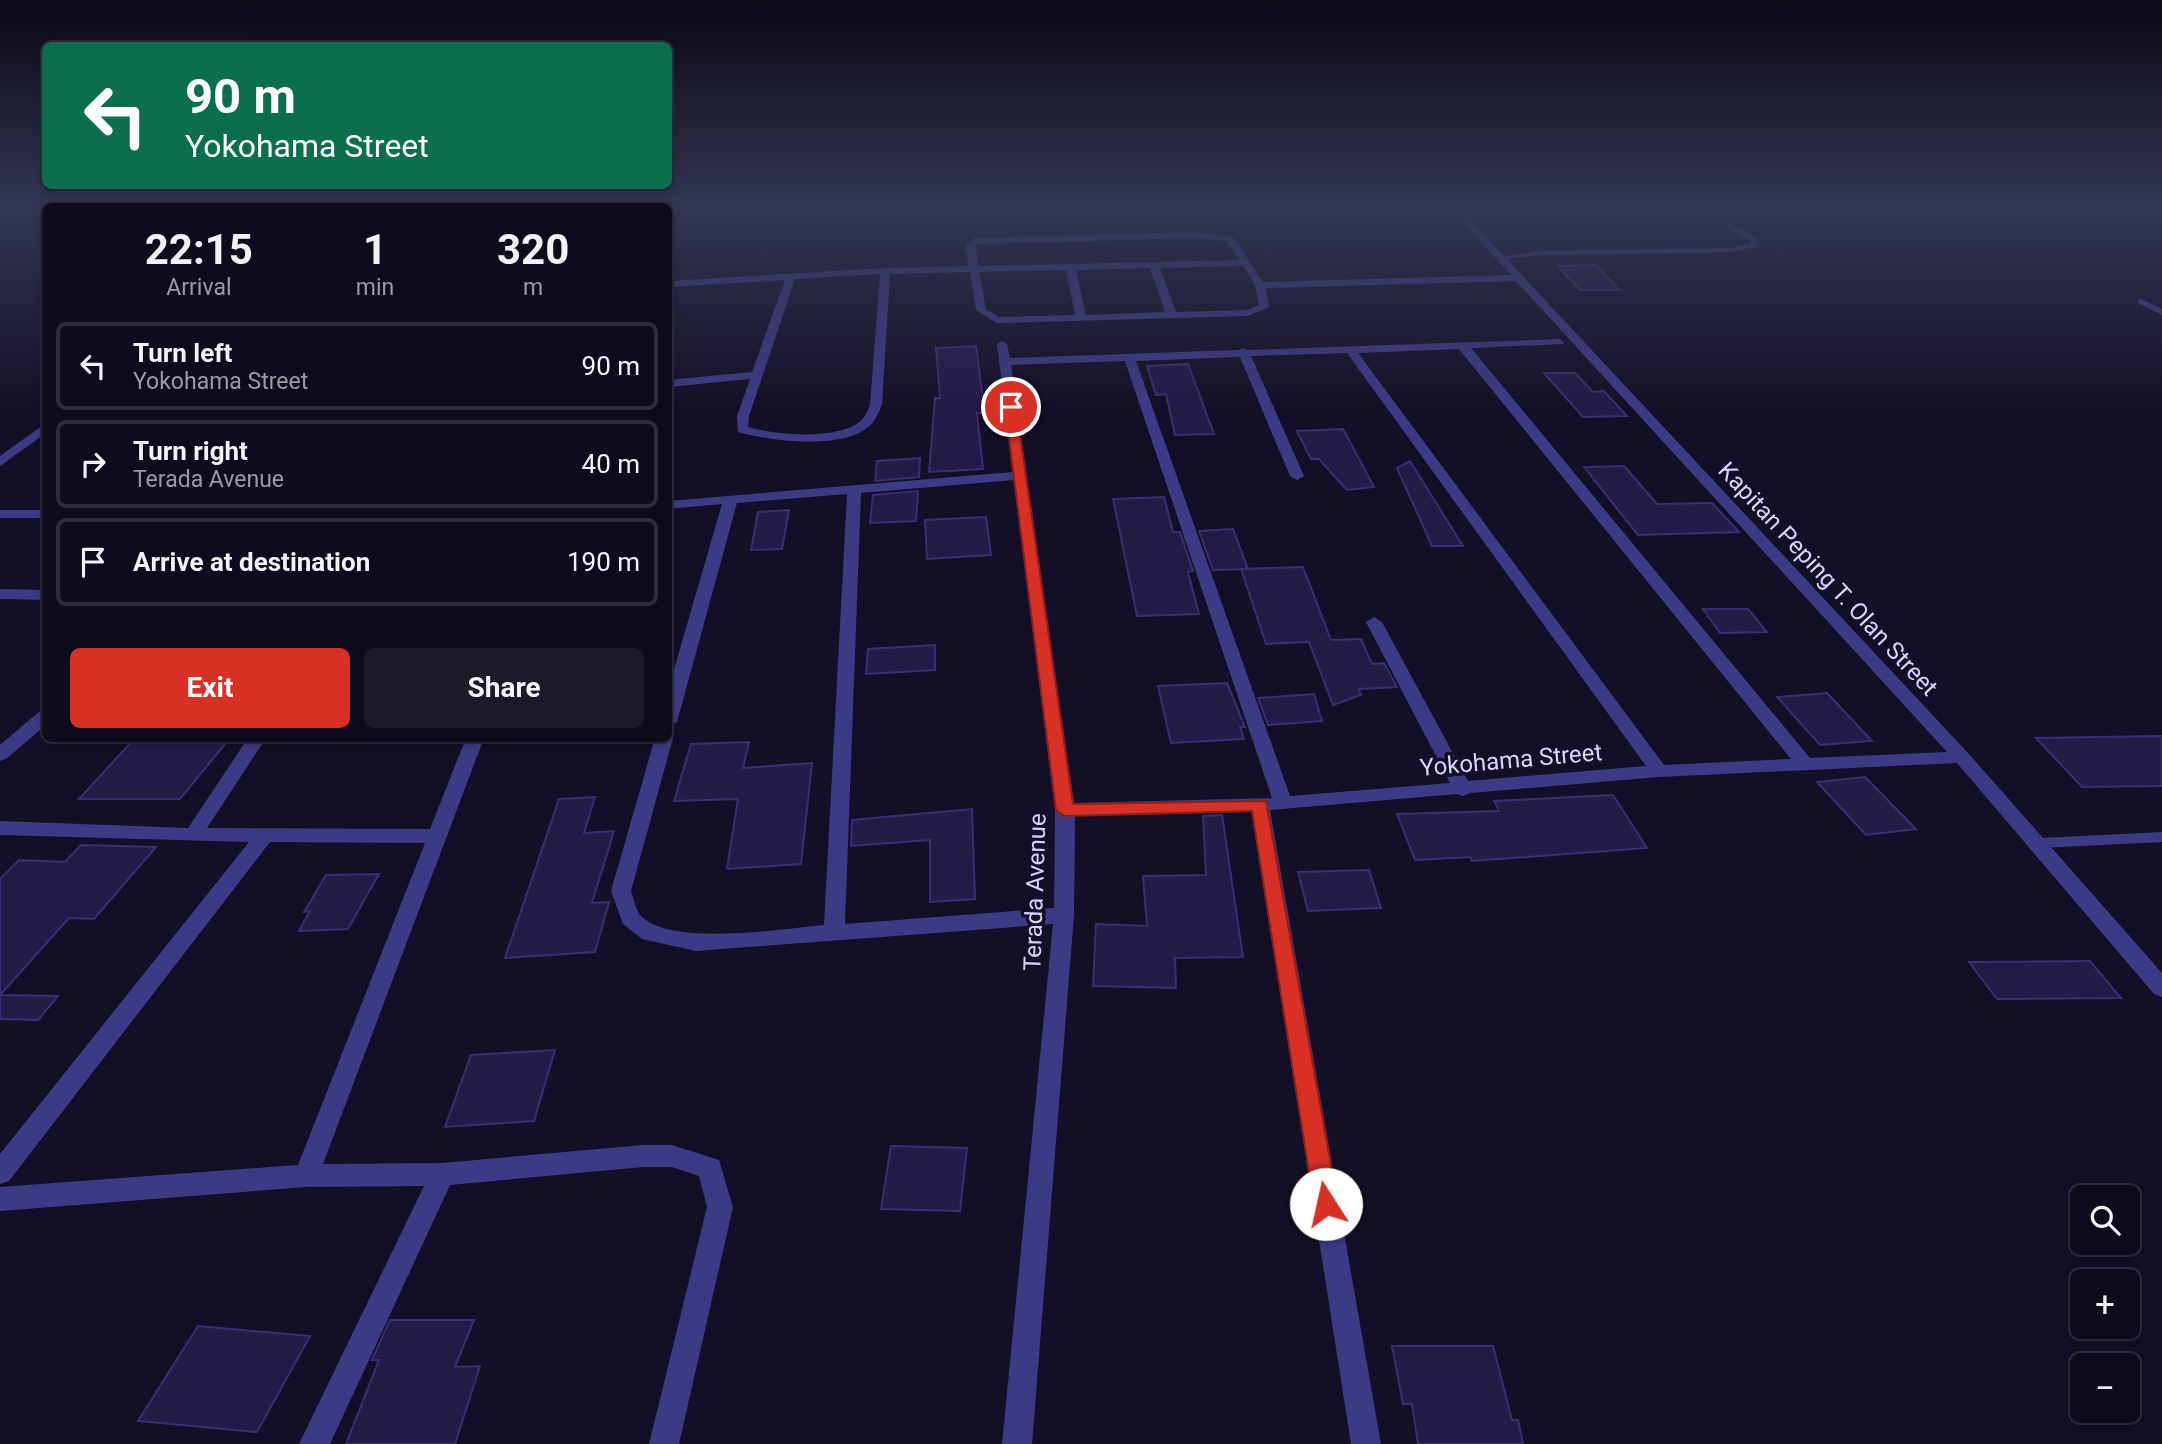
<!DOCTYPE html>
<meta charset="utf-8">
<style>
body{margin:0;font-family:Roboto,sans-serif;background:#1c1929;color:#f1f3f6;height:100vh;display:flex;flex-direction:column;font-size:26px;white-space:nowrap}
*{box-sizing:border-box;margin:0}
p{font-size:23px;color:#9b9ba3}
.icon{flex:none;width:38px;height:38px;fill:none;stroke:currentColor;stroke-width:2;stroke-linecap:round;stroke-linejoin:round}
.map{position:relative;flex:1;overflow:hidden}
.panel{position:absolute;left:42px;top:203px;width:630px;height:539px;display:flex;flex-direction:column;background:#0e0b1c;border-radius:10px;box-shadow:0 4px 10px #0003,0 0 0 2px #2e2b3b}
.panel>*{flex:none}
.top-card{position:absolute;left:42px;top:42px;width:630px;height:147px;border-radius:10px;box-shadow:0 4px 10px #0003,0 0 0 2px #2e2b3b;background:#0b6e4f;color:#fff;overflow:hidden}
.fabs{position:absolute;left:2070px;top:1185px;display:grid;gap:14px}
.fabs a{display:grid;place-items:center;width:70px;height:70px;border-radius:10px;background:#0e0b1c;box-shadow:0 4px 10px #0003,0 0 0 2px #2e2b3b;font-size:35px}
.pin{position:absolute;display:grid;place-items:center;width:60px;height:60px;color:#fff;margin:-30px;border:4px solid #fff;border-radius:50%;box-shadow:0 2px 7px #0007}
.me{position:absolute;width:77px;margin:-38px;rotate:350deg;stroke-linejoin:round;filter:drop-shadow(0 0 5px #0008)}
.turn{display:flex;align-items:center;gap:24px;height:147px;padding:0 28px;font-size:32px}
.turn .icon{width:91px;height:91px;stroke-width:2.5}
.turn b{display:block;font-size:49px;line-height:60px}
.eta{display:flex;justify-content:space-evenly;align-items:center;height:119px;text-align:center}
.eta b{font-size:42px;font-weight:700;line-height:49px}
.button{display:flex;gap:14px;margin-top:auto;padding:14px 28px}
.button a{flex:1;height:80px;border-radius:10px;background:#d93025;color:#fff;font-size:28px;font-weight:700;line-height:80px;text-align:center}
.button a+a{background:#1c1929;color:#f1f3f6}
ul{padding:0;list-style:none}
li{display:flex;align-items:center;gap:21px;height:88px;margin:0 14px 10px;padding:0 14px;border:4px solid #2e2b3b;border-radius:10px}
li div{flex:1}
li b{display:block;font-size:26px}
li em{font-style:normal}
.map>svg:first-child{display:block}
</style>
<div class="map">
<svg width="2162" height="1444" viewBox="0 0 2162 1444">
<rect width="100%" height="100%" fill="#130f26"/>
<!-- building -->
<g fill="#241b47" stroke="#3b2d73" stroke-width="2">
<path d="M1596,265L1619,290H1580L1558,266Z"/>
<path d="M976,346L985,413H977L983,469L929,472L935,398H940L936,348Z"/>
<path d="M1188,364L1214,434L1175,435L1166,394L1156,395L1147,366Z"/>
<path d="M1544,373H1575L1593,392L1604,391L1627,416L1583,417Z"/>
<path d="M1343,429L1374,487L1347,490L1319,459H1311L1297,431Z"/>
<path d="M920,458L919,477L875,481L877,461Z"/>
<path d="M1410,461L1463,546H1432L1397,468Z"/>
<path d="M1624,466L1657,504L1712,503L1739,532L1638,535L1584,467Z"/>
<path d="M918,491L916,521L870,523L873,495Z"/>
<path d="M1164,497L1173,532H1180L1193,571L1188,572L1199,614L1137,616L1113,499Z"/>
<path d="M789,510L782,549L751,550L758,512Z"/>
<path d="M986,517L991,555L927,559L925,520Z"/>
<path d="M1233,529L1248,569L1213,570L1199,531Z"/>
<path d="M1303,567L1331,640L1361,639L1372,664L1384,663L1397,687L1359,689L1361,695L1333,705L1309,642L1266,644L1241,569Z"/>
<path d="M1703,609H1748L1767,632L1720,633Z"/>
<path d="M935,645V670L866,674L868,649Z"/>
<path d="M1227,683L1245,727H1240L1244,739L1171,743L1158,686Z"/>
<path d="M1827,693L1872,741L1820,745L1777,697Z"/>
<path d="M1314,694L1322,721L1268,725L1258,698Z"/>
<path d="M2162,736V786L2082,787L2036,738Z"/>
<path d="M135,738H230L180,799H79Z"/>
<path d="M749,742L743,768L812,763L801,864L727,869L738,799L674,801L691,744Z"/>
<path d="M1865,777L1916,829L1866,835L1817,782Z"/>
<path d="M1613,795L1647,848L1472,861L1470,857L1415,860L1397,814L1499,811L1494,801Z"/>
<path d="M595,797L584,833L614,831L592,903L609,902L595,952L505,958L559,799Z"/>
<path d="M972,809L975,899L930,902V840L851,846L852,820Z"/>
<path d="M1222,815L1243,957L1175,958L1176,988L1093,986L1096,924L1147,926L1143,876L1206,875L1203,816Z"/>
<path d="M81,845L156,847L94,919L69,918L0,995L58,996L38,1020L0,1019V879L19,860L65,862Z"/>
<path d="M1369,870L1381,908L1308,911L1298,872Z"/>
<path d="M379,874L348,929L299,931L310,911L304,912L326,875Z"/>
<path d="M2090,961L2121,998L1997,999L1969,962Z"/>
<path d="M555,1050L534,1121L445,1127L471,1055Z"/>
<path d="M891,1146L967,1148L960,1211L881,1209Z"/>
<path d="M390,1320H474L455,1367L480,1366L455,1444H346L379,1360H372Z"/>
<path d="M198,1326L310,1336L257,1432L138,1421Z"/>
<path d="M1392,1346H1493L1512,1420H1518L1523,1444H1418L1412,1404H1403Z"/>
</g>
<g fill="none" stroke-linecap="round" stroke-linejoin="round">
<!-- lane -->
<g fill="#3d3a85" fill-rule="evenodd">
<path d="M1174,208H1180L1182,218H1178Z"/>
<path d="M1320,208H1326L1332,220H1328Z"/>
<path d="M1421,208H1428L1436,217L1430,218Z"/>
<path d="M1730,223L1756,238L1757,247L1729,252L1539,255L1500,260L1496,258L1539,251L1729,248L1750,244V241L1727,227Z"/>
<path d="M2141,299L2162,309V315L2138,303V299Z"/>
<path d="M2162,832V842L2040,848L2034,847L2032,843L2034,839L2040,838Z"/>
</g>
<!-- street -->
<g fill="#3d3a85" fill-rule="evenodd">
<path d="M1450,208H1459L1968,753L2162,973V997L2154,994L1957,763L1659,777L1470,793L1463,796L1457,794L1270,810L1381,1444H1351L1252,812L1075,816L1074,915L1032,1444H1002L1053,924L696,951L642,939L623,924L611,891L655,738H668V734L673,738L631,891C634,899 636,911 641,916C672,947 781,929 824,925L847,494L737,503L677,722L668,727V690L722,504L668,509V501L1013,472L997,344L1002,341L1007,344L1010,358L1238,350L1243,348L1248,350L1559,339L1564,342L1563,344L1471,348L1810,758L1947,752L1516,281L1266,288L1269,307L1248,316L997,323L976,310L970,272L890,274L882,405C878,413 875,423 867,428C838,450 770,441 738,432L737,416L750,379L668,387V380L752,372L785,280L668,287V281L885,268L969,266L965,247L973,238L1195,232L1233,237L1263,282L1511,275ZM1195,238L1227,241L1239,260L978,266L976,244ZM1243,266L1255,285L1259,305L1247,310L1176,312L1160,268ZM1150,268L1165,312L1086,315L1076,270ZM1066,270L1075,315L999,317L986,309L979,272ZM880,274L870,405C867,412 864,419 858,423C834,440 775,435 748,427L749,416L795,279ZM1459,349L1791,759L1664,765L1358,353ZM1347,353L1646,766L1468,781L1382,622L1374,617L1366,622L1450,783L1290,796L1136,361L1240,357L1290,476L1297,480L1304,476L1251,356ZM1125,361L1272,798L1074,803L1011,365ZM1014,480L1055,810L1054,908L845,924L861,493Z"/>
<path d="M46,423V433L0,466V456Z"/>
<rect x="0" y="510" width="46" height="8"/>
<path d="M0,589L46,590V600L0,599Z"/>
<path d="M46,710V725L6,759L0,761V745L40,711Z"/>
<path d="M248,738H266L207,828L430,829L466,738H484L323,1164L442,1163L643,1145H672L719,1160L733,1207L679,1444H649L707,1207L699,1176L672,1167H643L450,1185L330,1444H299L424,1186L306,1187L0,1211V1187L298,1165L425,843L270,842L9,1181L0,1184V1154L249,842L0,835V821L188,828Z"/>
</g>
</g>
<!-- sky -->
<linearGradient id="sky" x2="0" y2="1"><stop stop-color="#0a0815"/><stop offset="0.51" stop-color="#333752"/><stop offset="1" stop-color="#333752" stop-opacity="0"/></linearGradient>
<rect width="2162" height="410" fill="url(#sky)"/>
<!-- route -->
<path fill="#d93025" stroke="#8d1f18" stroke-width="2" d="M1011,404L1016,407L1073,804L1266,801L1338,1204L1334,1212L1326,1215L1318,1212L1314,1204L1252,811L1065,816L1056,810L1005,407Z"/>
<g text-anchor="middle" stroke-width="7" stroke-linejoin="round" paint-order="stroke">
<!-- street labels -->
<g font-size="24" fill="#d9d4ff" stroke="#130f26">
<text transform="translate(1828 579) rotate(47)" y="8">Kapitan Peping T. Olan Street</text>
<text transform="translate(1511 760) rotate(-5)" y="8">Yokohama Street</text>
<text transform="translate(1035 892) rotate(-88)" y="8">Terada Avenue</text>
</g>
</g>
</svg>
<div class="fabs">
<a><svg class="icon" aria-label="search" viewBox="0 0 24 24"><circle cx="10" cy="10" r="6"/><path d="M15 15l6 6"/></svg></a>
<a>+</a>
<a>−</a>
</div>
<div class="pin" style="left:1011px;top:407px;background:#d93025"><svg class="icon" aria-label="arrive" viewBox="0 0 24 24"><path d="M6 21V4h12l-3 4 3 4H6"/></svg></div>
<svg class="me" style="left:1326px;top:1204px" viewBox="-20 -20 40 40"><circle r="19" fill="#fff"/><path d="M0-13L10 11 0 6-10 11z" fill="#d93025"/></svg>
<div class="top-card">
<div class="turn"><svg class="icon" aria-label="left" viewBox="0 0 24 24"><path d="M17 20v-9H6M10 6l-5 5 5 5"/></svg><div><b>90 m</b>Yokohama Street</div></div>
</div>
<section class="panel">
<div class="eta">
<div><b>22:15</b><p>Arrival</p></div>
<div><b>1</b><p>min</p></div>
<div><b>320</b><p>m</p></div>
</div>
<ul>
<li><svg class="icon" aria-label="left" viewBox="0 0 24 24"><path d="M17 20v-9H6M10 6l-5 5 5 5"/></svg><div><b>Turn left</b><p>Yokohama Street</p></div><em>90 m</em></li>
<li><svg class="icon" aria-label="right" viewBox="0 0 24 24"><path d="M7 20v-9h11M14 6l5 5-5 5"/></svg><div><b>Turn right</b><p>Terada Avenue</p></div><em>40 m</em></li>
<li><svg class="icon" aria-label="arrive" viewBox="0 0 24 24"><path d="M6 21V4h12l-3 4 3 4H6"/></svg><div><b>Arrive at destination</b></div><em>190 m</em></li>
</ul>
<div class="button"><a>Exit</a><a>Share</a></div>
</section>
</div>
